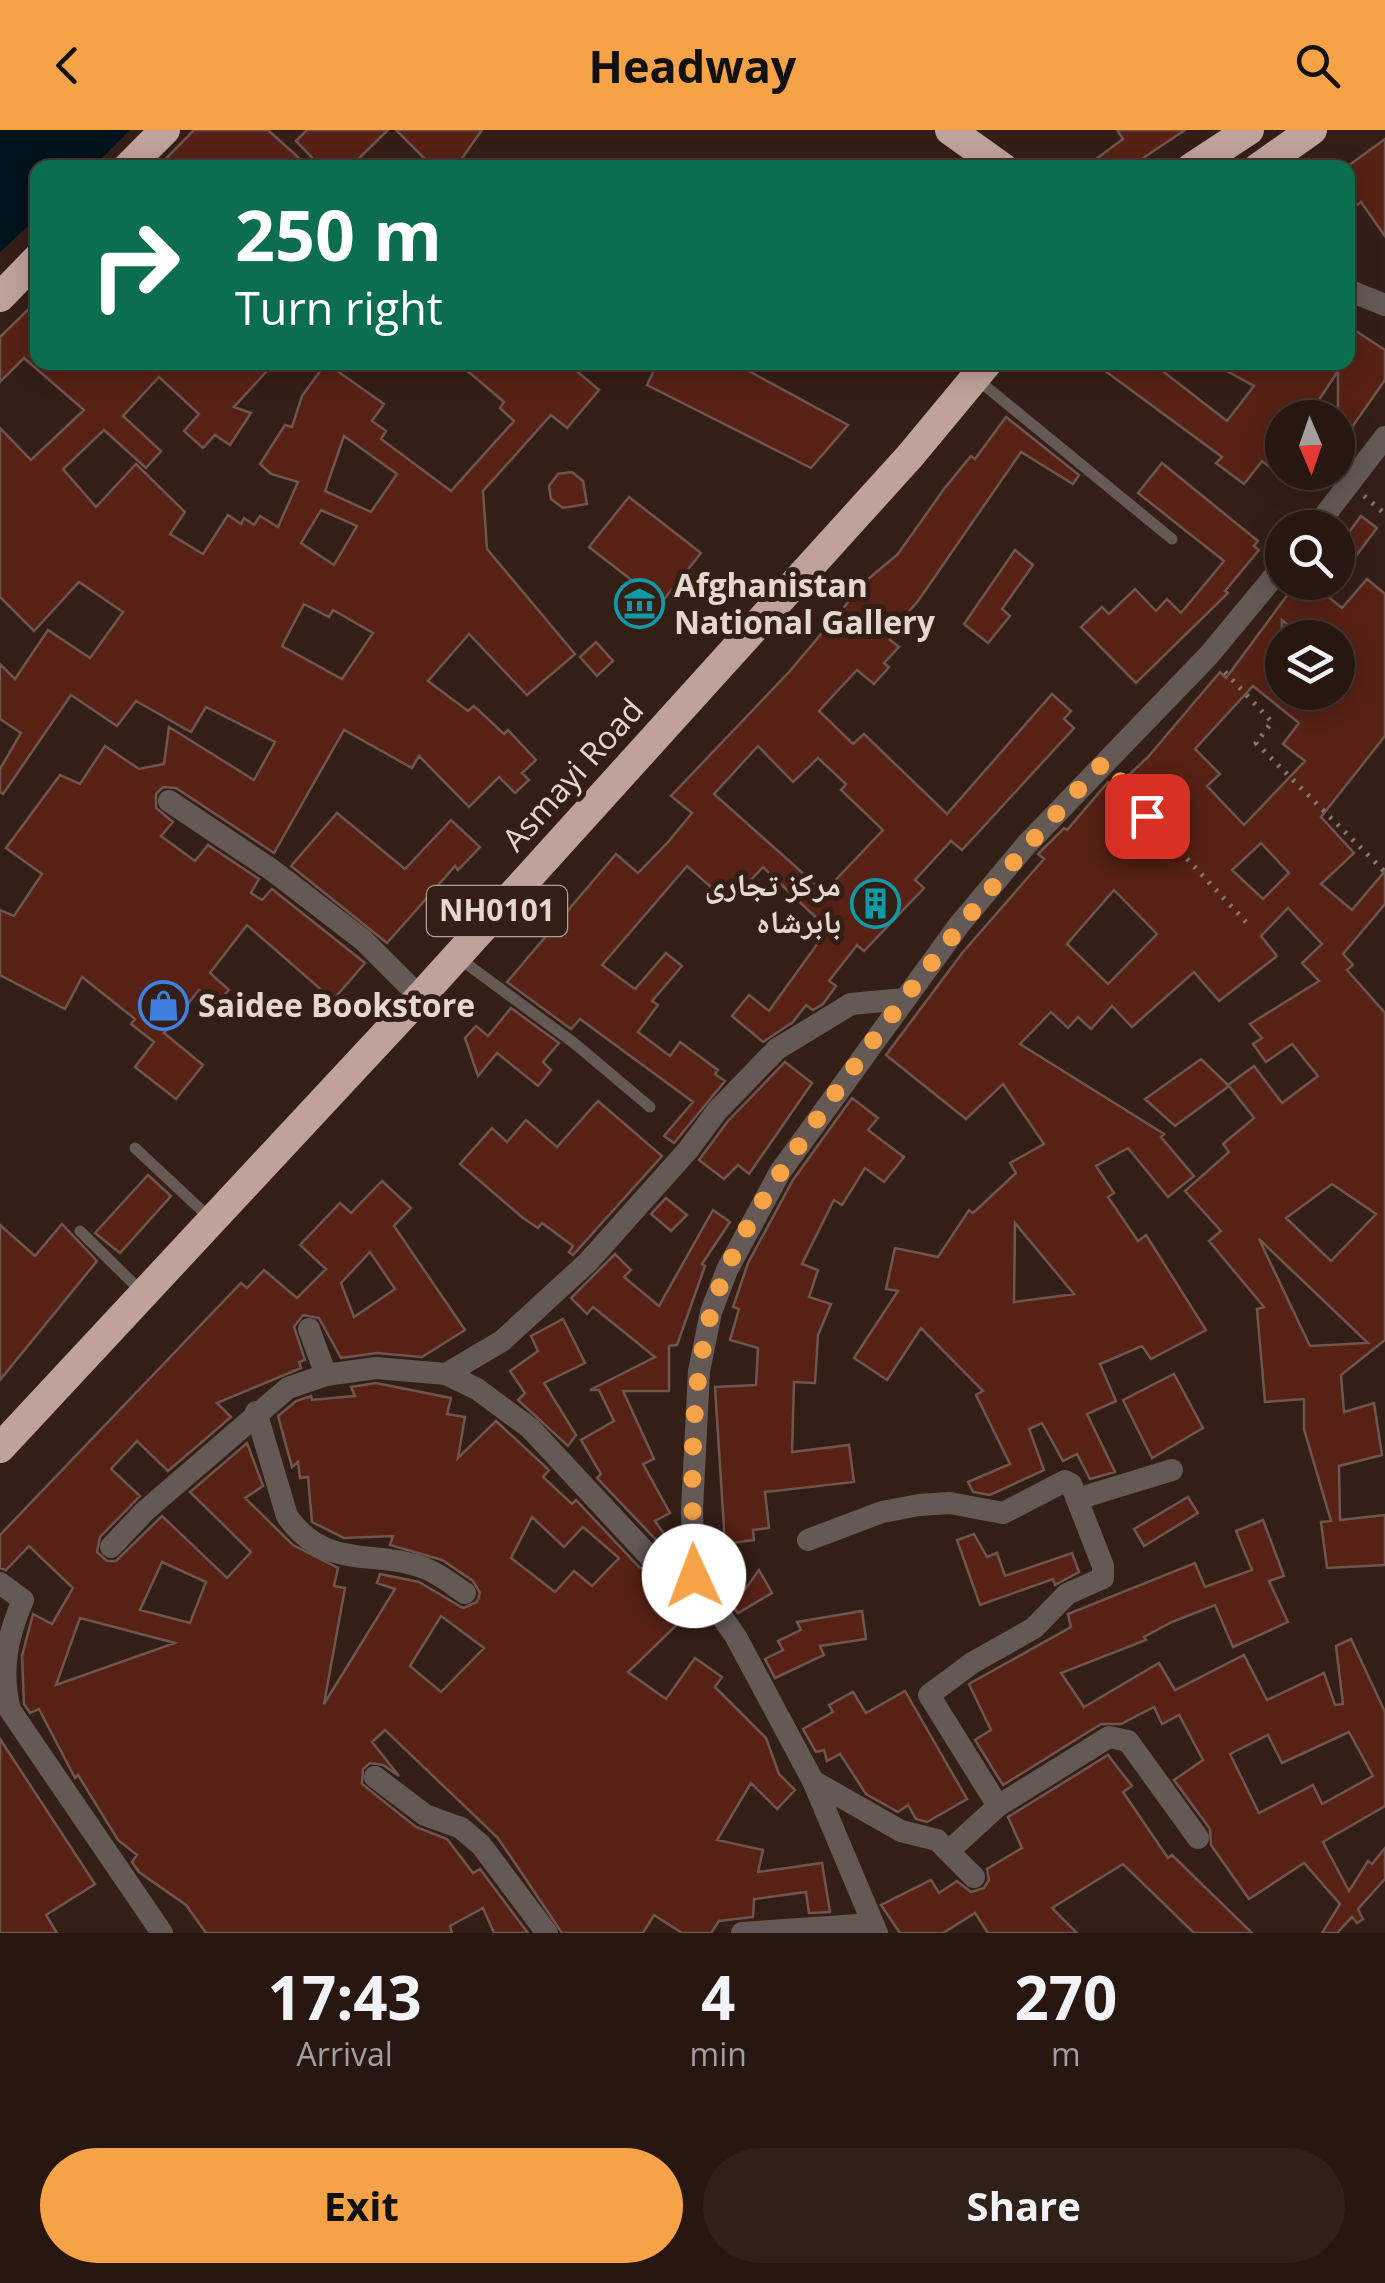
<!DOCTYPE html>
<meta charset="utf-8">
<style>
body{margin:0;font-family:"Open Sans","Noto Naskh Arabic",sans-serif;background:#2f2019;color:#f1f3f6;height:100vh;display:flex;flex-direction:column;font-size:38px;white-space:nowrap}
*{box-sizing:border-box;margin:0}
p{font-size:32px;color:#a49f9f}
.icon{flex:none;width:55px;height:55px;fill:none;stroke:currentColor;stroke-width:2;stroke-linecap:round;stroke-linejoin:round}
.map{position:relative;height:1803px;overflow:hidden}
.panel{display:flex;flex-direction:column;background:#271710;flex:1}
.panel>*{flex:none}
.guide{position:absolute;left:30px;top:30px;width:1325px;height:210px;border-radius:20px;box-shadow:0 5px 25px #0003,0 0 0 2px #433630;background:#0b6e4f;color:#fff;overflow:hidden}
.needle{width:65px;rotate:178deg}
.controls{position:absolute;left:1265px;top:270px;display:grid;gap:20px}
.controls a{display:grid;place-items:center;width:90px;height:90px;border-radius:50%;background:#271710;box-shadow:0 5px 25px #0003,0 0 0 2px #433630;font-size:50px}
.pin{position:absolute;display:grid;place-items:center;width:85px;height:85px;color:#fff;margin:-42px;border-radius:20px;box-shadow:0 5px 15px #0006}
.me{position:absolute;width:110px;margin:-55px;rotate:358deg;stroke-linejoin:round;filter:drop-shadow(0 0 8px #0008)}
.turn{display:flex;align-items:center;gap:35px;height:210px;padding:0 40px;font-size:45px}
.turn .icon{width:130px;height:130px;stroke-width:2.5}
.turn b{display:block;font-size:70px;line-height:85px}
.eta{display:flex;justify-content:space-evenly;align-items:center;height:170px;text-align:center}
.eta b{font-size:60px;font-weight:700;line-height:70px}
.button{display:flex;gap:20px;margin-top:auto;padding:20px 40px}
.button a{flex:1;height:115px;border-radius:60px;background:#f5a346;color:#111;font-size:40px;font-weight:700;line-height:115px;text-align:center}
.button a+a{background:#2f2019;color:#f1f3f6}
header{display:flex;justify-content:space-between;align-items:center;height:130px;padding:0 40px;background:#f5a346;color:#111;font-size:45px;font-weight:700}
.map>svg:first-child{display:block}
</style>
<header><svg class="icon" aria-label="back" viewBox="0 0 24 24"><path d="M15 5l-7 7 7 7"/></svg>Headway<svg class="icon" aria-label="search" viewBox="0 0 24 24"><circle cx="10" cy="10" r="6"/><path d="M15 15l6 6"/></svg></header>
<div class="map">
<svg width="1385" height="1803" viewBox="0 0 1385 1803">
<rect width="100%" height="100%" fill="#341f16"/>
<!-- water -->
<path fill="#00131b" d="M0,0H130L93,37L38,38L37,88L0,122Z"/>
<!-- building -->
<g fill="#572115" stroke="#70554f" stroke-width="2.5" fill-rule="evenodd">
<path d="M194,0H268L310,38H157Z"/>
<path d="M307,0H388L349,38H322L296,11Z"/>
<path d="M396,0H482L455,38H434Z"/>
<path d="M1117,0H1185L1128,38H1084L1123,9Z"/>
<path d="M1385,9V106L1361,72L1348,82V36Z"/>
<path d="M38,170V232H275L234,277L251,283L230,315L215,305L203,318L184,301L199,284L159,247L123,286L161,321L146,338L104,300L63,339L96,377L136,334L185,382L170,404L203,424L228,385L241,394L244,388L254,395L260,386L278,397L298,352L271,344L260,334L285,295L292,297L302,266L326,233L384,274L372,291L386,301L381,309L451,361L514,291L500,278L504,272L457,232H566L599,260L567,298L551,285L483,361L487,419L575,524L527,565L469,504L428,551L468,581L474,576L504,604L508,600L536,630L522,643L529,650L515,663L499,647L469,677L419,626L412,638L344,600L274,723L176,658L163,657L156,664V678L173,692L161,706L195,731L208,715L259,749L251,763L262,770L272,759L365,833L333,870L247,795L210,843L229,860L215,875L199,860L164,903L203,935L176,969L135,937L154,912L131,894L135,889L82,847L65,879L0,845V780L14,786L42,744L6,718L60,645L80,654L105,616L139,639L164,634L169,597L254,650L275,612L206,577L191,602L136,571L117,596L71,565L3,664L0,662V639L21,603L0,589V534L15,549L48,500L90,528L123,482L79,452L34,501L0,467V298L31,330L84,280L24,228L0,252V207ZM344,306L397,344L371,382L325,361ZM321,380L357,396L334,435L301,413ZM304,474L329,487L333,480L373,503L342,549L282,516Z"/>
<path d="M1348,196L1385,220V250L1338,317V241L1307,288H1282V347L1262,331L1244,354L1216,333L1222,327L1093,232H1151L1227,291L1254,256L1210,232H1348Z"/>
<path d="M658,232H732L848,295L811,338L647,255Z"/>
<path d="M1006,287L1079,345L1073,354L1021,322L918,471L891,502L890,510L899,517L884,533L889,537L874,554L857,540L819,581L853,614L864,604L947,684L1052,564L1071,581L1064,589L1074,598L962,720L951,711L915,750L924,758L864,821L857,815L829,851L836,856L823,874L813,880L806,875L793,892L763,912L732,886L749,865L769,881L828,799L763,737L734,768L717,752L712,758L687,736L602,835L635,859L666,823L682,836L652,871L658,875L638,902L670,926L680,912L718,940L715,944L725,951L674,1013L664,1006L693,972L580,889L571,899L507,852L616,724L638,743L669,711L692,683L671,666L789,542L867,450L898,424L944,359L971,326L975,329ZM758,616L793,652L818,628L846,654L841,660L883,700L824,762L714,664Z"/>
<path d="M1162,333L1258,411L1254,416L1259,420L1225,461L1228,463L1136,553L1081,497L1102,477L1109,484L1135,459L1156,481L1167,469L1181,483L1224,431L1138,363Z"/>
<path d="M572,342L583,351L587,374L563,378L551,369L549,356L558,344Z"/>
<path d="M629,367L701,423L661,473L589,417Z"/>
<path d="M1361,386L1377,398L1349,435L1338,426V417Z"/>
<path d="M1015,420L1033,435L1002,479L1010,486L988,513L964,494Z"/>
<path d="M1367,449L1385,464V606L1321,687L1354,723L1321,754L1352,780L1385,741V774L1343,824L1353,835L1347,840L1385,883V1210L1341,1245L1344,1282L1374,1273L1382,1325L1339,1336L1340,1390L1385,1385V1435L1327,1438L1321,1392L1331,1391L1304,1299V1269L1265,1272L1257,1179L1264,1177L1209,1111L1221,1101L1185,1061L1229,1022L1223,1014L1254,988L1229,956L1175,996L1145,969L1201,929L1228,955L1254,936L1282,973L1318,946L1292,914L1266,932L1253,914L1262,908L1250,894L1319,851L1302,833L1322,814L1288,778L1261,806L1277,826L1219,871L1194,842L1132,897L1112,876L1091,899L1078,887L1068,898L1051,882L1020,914L1164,1004L1161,1007L1194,1046L1168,1067L1128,1018L1096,1036L1114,1063L1108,1067L1138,1111L1146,1105L1206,1200L1151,1229L1142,1216L1100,1234L1116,1271L1087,1284L1115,1342L1090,1349L1077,1324L1063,1331L1042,1293L1029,1299L1044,1340L990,1365L973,1362L968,1352L1010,1334L976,1265L983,1261L921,1198L887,1250L854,1228L898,1161L886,1159L895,1118L938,1127L969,1080L973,1083L1016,1043L1010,1033L1044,1014L1003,954L966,989L886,925L963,822L1044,729L1038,724L1064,698L1067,700L1108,652L1115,658L1148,627L1220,542L1226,548L1297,452H1310L1342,478ZM1282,490L1303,508H1338V562H1282ZM1253,556L1299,593L1283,614L1305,631L1244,695L1207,656L1220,644L1195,619ZM1261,713L1289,743L1263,769L1232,740ZM1114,760L1157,804L1108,854L1067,814ZM1332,1054L1376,1084L1331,1131L1286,1088ZM1015,1093L1074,1164L1014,1172ZM1259,1109L1368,1213L1310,1216Z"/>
<path d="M596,512L613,531L597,546L580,527Z"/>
<path d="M337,683L405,739L451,690L480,717L458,740L455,736L387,813L291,736Z"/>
<path d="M511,878L559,913L543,932L551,940L538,956L497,923L478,946L465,908L476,896L488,906Z"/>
<path d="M785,932L812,953L749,1044L738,1035L724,1049L699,1030L728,991Z"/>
<path d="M852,968L878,988L868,1000L904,1027L884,1052L865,1038L842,1075L834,1070L802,1134L818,1140L809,1167L831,1174L818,1205L815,1253L794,1252L792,1322L849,1315L854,1352L765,1362L769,1398L753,1400L754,1410L725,1414L715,1257L756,1255L758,1218L730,1210L739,1179L733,1177L748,1133L793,1050Z"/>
<path d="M598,971L662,1026L573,1125L569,1122L573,1116L542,1093L538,1098L523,1088L460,1034L492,998L507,1012L526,990L557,1017Z"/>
<path d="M148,1045L171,1066L120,1123L95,1103Z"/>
<path d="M382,1051L411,1078L394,1096L465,1200L422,1227L377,1223L341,1228L319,1188L303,1185L294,1197L305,1230L299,1232L301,1238L217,1273L231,1287L168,1341L137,1311L111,1339L140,1366L100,1407L97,1422L107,1431H116L162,1386L227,1448L251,1422L190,1362L247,1313L263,1356L245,1368L293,1415L338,1438L334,1456L345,1458L324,1574L395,1459L377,1453L380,1444L419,1452L463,1478L477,1472L480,1463L473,1451L442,1430L390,1415L393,1406L344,1408L312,1392L308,1347L300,1348L298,1332L292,1337L278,1286L296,1271L311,1266L312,1270L355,1266L351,1257L376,1253L451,1268L447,1284L465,1287L458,1328L496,1291L549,1340L543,1347L572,1374L576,1370L639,1437L680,1457L673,1463L691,1481L628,1542L666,1569L695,1528L722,1547L715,1557L766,1608L779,1644L795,1660L777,1679L751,1653L717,1710L763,1720L758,1742L822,1733L830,1782L809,1783L806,1762L754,1769L753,1787L719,1791L711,1803H682L654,1785L643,1803H562L498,1708L385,1600L372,1612L399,1646L383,1635L370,1633L363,1639L362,1654L416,1697L447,1709L473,1743L480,1739L528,1803H494L483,1778L450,1796L452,1803H206L186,1775L139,1742L132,1732L137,1725L118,1710L78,1645L75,1648L39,1579L30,1583L24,1574L22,1526L33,1484L52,1494L73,1458L29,1416L6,1440L0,1438V1405L241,1153L247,1158L264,1140L297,1168L326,1139L300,1115L340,1073L351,1083ZM370,1122L395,1159L354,1187L341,1153ZM532,1387L564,1417L583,1397L619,1428L592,1456L574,1441L555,1462L511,1428ZM162,1432L206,1452L190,1493L140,1480ZM441,1486L484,1518L441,1562L410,1536ZM80,1488L175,1513L56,1555Z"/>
<path d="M666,1068L687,1085L671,1101L651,1084Z"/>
<path d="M713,1080L730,1092L702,1134L705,1136L677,1215L669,1216V1261H623L654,1329L643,1334L670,1383L655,1391L669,1411L662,1416L597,1348L601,1344L581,1310L614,1291L599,1260H590L655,1227L593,1177L587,1184L571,1168L615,1124L631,1140L624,1147L659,1176Z"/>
<path d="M62,1094L97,1131L0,1250V1095L35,1126Z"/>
<path d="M563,1189L585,1233L544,1253L576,1305L568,1316L518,1270L525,1263L510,1241L538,1221L531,1206Z"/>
<path d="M1174,1244L1203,1298L1152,1328L1123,1270Z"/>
<path d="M1188,1367L1198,1383L1144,1416L1134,1399Z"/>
<path d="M1263,1390L1284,1446L1269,1451L1288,1492L1233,1517L1215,1475L1172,1492L1144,1507L1146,1510L1061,1543L1084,1577L1159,1533L1175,1560L1244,1525L1267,1570L1324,1543L1335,1575L1343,1574L1336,1516L1351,1509L1385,1582V1676L1323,1712L1349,1761L1368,1731L1372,1734L1385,1718V1749L1358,1779L1363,1789L1357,1793L1352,1787L1337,1803H1322L1340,1774L1304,1733L1249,1769L1211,1715L1210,1699L1174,1650L1203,1630L1179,1585L1162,1594L1154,1577L1121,1594H1101L1003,1655L975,1610L991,1600L969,1554L1071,1497L1068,1484L1195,1433L1205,1457L1252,1440L1236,1401ZM1349,1602L1373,1646L1322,1674L1313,1655L1259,1683L1230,1624L1268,1605L1282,1633Z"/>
<path d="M974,1404L987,1427L997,1423L1005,1446L1072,1423L1079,1442L1055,1455L1053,1449L980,1475L957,1410Z"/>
<path d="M759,1440L772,1463L738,1483L733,1476Z"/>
<path d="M862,1481L866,1509L820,1516L824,1525L775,1548L765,1529L783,1520L778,1511L801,1500L797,1492Z"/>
<path d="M905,1561L967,1669L927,1692L916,1689L908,1675L898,1682L866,1664L840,1624L827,1631L824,1620L816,1622L803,1599L833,1582L829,1575L853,1562L866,1583Z"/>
<path d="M0,1609L95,1754L46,1785L57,1803H0Z"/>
<path d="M1108,1625L1132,1656L1123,1662L1168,1728L1172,1725L1252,1803H1194L1123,1734L1052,1778L1077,1803H988L975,1783L943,1803H900L881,1775L931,1750L939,1763L957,1751L971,1762L984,1758L989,1750L987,1739L1022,1718L1008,1687Z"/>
</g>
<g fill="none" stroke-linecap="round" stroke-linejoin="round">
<!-- path -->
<g stroke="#87756e" stroke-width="5" stroke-dasharray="2.5 8" stroke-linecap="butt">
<path d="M1364,366L1385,384"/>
<path d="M1225,542L1272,592L1256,613L1385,742"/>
<path d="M1119,649L1147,686L1246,792"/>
</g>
<!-- lane -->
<g stroke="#655956" stroke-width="11">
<path d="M978,250L1172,409"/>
<path d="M460,829L574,913L650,977"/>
<path d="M135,1018L212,1090"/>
<path d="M80,1101L141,1161"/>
</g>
<!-- street -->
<g stroke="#655956" stroke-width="22">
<path d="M1348,160L1385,175"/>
<path d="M1315,398L1385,307"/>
<path d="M169,671L272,740L363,810L420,867"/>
<path d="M309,1199L326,1245"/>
<path d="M446,1244L477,1259L530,1298L650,1427L694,1446"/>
<path d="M256,1282L287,1386C325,1441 376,1419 424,1438C438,1443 453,1455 465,1463"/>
<path d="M1077,1369L1172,1340"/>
<path d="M808,1410L882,1382L919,1375L950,1373L1003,1383L1065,1351L1071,1354L1103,1436V1448L1067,1464L1034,1498L972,1533L929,1565L998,1676"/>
<path d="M111,1417L145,1381L288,1258L326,1245L376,1238L446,1244L502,1211L588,1132L688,1020L717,981L777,919L851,874L904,869"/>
<path d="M0,1453L23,1470C7,1507 0,1541 10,1580L162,1803"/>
<path d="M375,1647L425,1685L461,1698L481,1715L547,1803"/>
<path d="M813,1651L901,1701L937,1710L974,1747"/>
<path d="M950,1720L998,1676L1109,1607L1128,1611L1198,1708"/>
<path d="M742,1803L872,1794"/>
<path d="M877,1803L813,1651L736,1507L694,1446L692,1380L699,1241L711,1182L727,1140L780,1042L959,795L1027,714L1209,525L1282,437"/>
</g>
<!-- highway -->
<g stroke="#bfa29a" stroke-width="30">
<path d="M950,0L1003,38"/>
<path d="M127,38L165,0"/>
<path d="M1191,38L1249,0"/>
<path d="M1258,38L1312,0"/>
<path d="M0,167L38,128"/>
<path d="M0,1318L420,867L910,326L988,232"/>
</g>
</g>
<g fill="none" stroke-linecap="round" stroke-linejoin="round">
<!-- route -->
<path stroke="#f5a346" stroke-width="18" stroke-dasharray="0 32.4" d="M694,1446C692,1360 688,1266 711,1183C733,1106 784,1037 829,972C914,851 1003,738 1105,631L1147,686"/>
</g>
<!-- icons -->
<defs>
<symbol id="museum-ring" viewBox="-11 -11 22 22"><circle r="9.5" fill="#341f16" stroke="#0f9aa8" stroke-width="1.5"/><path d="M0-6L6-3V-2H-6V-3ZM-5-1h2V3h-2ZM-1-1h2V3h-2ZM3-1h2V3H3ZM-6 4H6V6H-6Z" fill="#0f9aa8"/></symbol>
<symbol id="building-ring" viewBox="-11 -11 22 22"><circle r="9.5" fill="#341f16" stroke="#0f9aa8" stroke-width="1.5"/><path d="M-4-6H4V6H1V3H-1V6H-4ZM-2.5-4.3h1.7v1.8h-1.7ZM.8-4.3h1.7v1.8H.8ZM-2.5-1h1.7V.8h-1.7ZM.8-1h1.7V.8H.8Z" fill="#0f9aa8"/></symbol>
<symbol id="shop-ring" viewBox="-11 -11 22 22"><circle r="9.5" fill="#341f16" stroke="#3f7fe0" stroke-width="1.5"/><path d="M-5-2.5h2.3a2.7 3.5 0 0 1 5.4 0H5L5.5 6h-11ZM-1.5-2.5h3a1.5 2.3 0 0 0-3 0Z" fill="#3f7fe0"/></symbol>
</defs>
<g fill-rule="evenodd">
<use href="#museum-ring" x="612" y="446" width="55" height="55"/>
<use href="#building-ring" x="848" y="746" width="55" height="55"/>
<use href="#shop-ring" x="136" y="848" width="55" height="55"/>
</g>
<g text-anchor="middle" stroke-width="10" stroke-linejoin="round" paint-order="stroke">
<!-- shield labels -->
<rect fill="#341f16" stroke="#b1a099" stroke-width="2.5" x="427" y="756" width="140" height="50" rx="8"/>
<g font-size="30" font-weight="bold" fill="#e6d7d1">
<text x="497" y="791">NH0101</text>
</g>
<!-- poi labels -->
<g font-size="32" font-weight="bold" fill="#e6d7d1" stroke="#341f16" text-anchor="start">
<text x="674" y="467">Afghanistan<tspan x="674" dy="37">National Gallery</tspan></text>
<text x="841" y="766" text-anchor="end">مرکز تجاری<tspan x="841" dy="37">بابرشاه</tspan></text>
<text x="198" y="887">Saidee Bookstore</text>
</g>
<!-- street labels -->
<g font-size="32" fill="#e6d7d1" stroke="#341f16">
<text transform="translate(573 645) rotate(-48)" y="11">Asmayi Road</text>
</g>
</g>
</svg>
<div class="controls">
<a><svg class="needle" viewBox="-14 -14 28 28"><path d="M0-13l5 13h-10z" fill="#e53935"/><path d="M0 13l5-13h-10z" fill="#a49f9f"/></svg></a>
<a><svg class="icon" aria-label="search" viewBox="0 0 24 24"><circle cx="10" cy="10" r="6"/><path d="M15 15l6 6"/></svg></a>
<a><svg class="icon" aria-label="layers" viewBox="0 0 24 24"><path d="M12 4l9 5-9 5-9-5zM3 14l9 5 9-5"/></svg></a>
</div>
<div class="pin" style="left:1147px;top:686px;background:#d93025"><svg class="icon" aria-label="arrive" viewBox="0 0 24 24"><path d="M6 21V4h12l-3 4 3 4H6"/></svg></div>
<svg class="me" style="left:694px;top:1446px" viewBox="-20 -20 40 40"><circle r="19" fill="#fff"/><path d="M0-13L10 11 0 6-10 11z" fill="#f5a346"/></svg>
<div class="guide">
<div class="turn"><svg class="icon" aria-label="right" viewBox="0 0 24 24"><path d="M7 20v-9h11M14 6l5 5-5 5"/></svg><div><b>250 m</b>Turn right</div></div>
</div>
</div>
<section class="panel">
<div class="eta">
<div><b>17:43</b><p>Arrival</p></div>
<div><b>4</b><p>min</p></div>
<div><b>270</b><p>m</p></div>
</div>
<div class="button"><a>Exit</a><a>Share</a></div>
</section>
